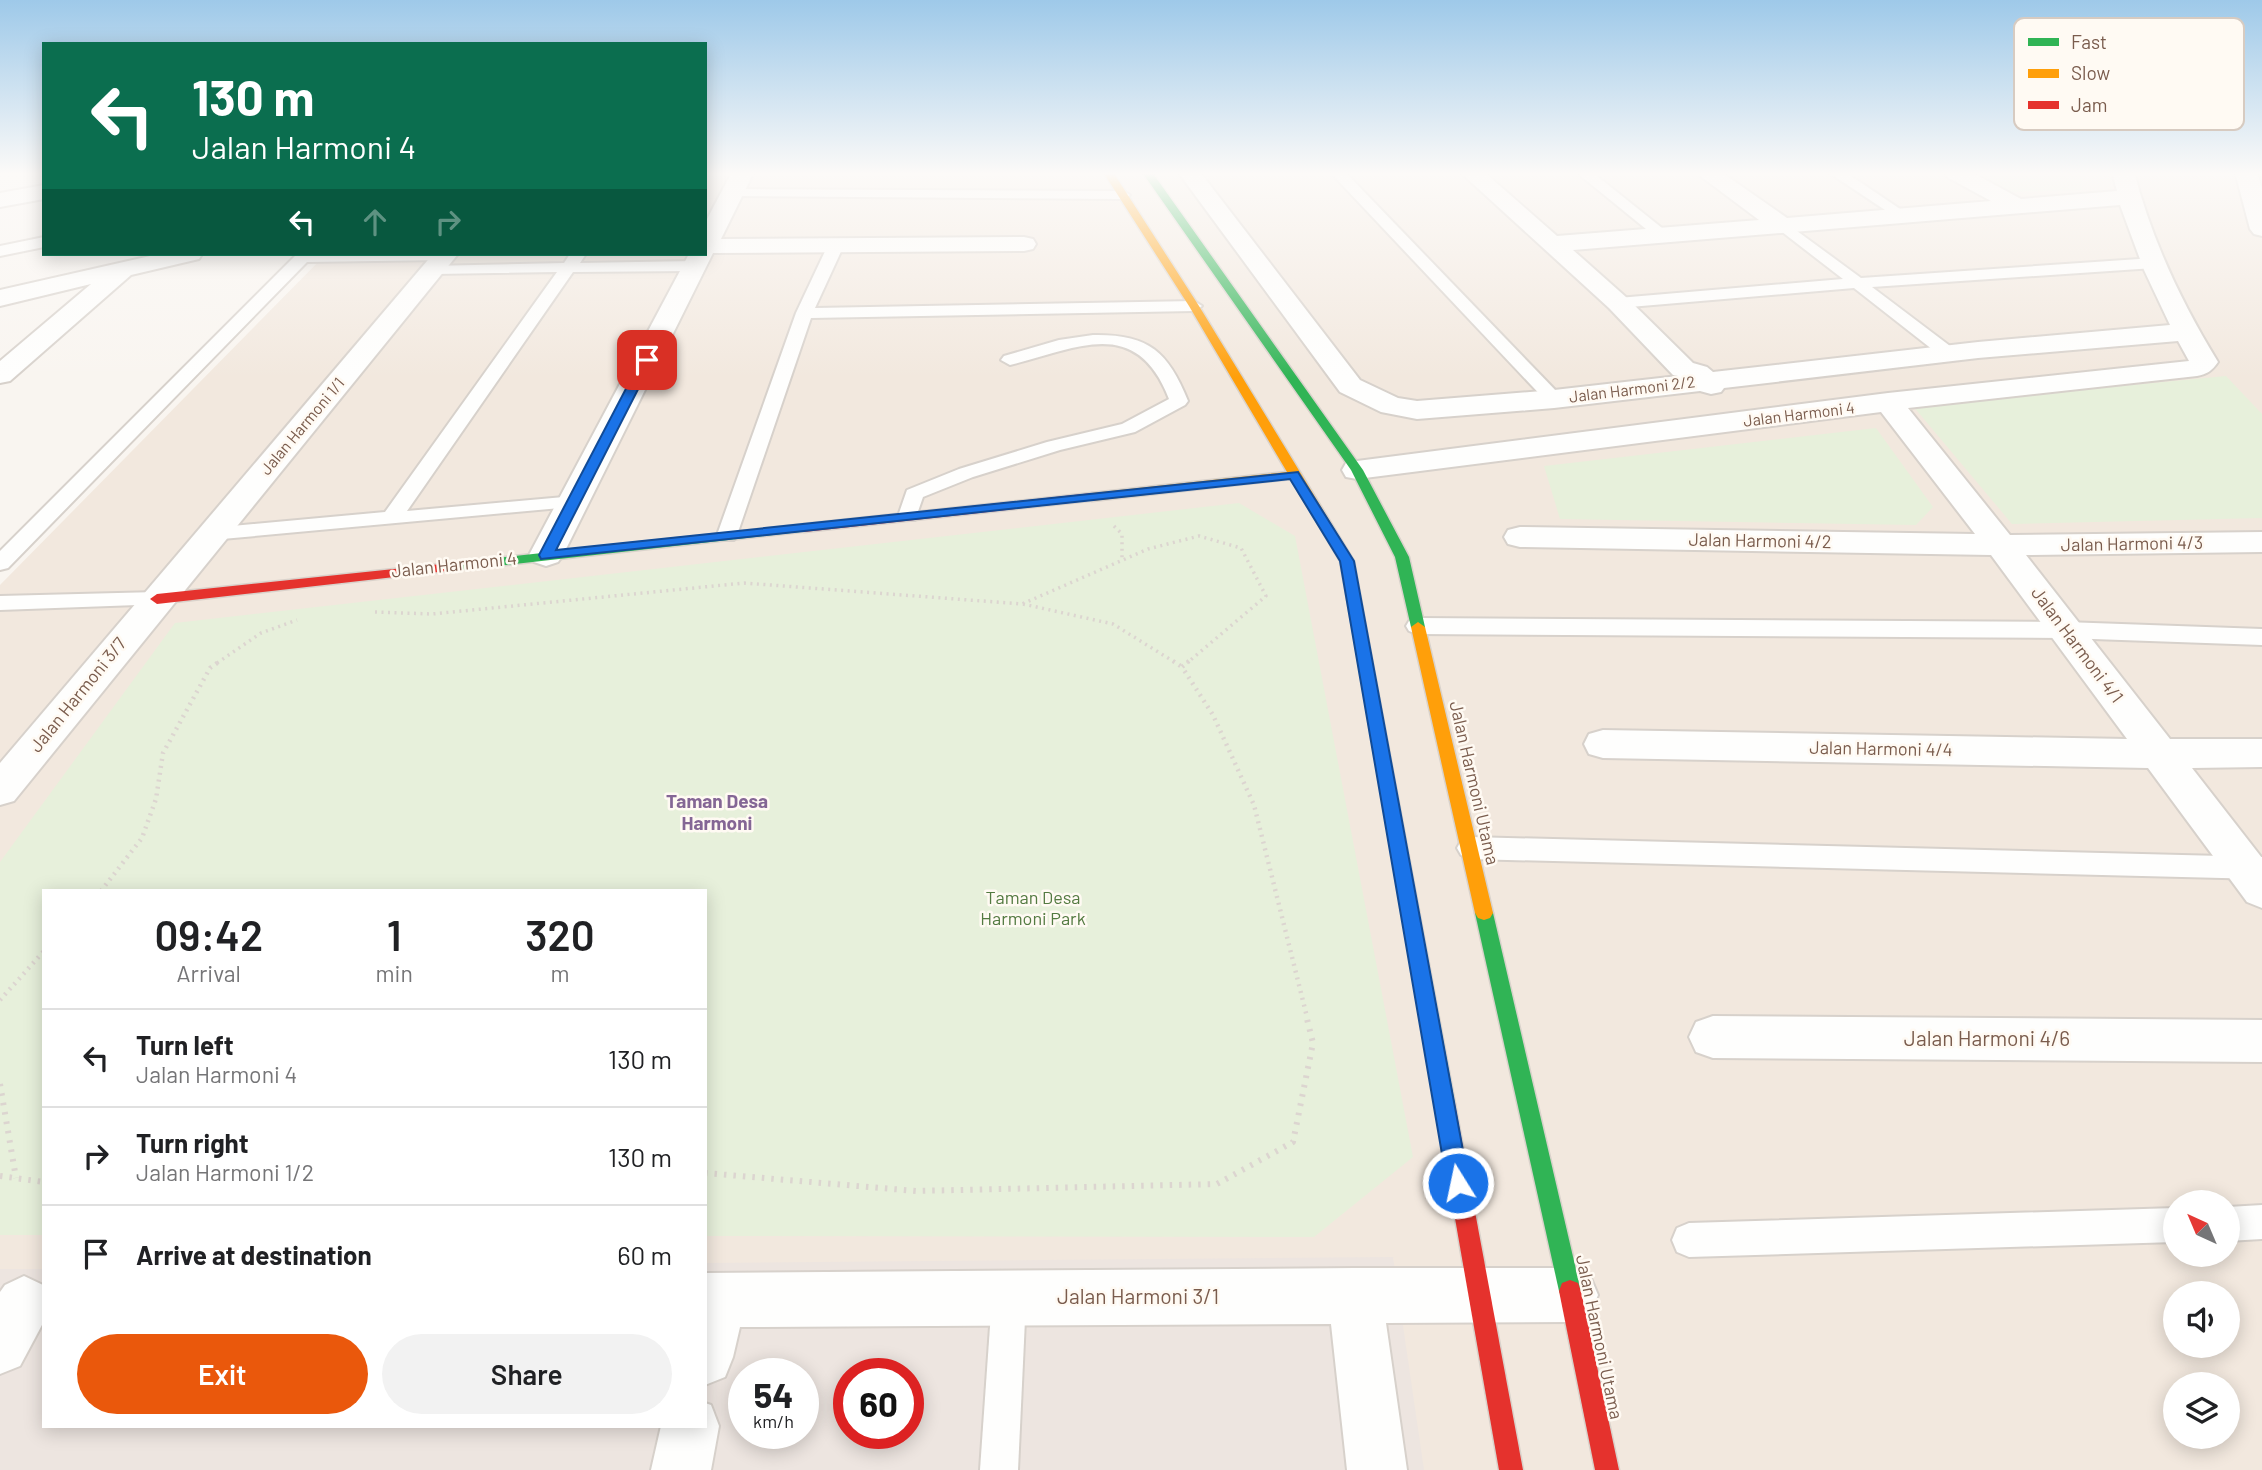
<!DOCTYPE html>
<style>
body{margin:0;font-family:Barlow,sans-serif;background:#f2f2f2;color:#202124;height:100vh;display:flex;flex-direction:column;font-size:26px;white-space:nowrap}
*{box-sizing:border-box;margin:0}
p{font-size:23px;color:#757577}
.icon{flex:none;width:38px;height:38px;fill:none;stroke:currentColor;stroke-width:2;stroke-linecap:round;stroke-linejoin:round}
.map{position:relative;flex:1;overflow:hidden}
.details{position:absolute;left:42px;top:889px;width:665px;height:539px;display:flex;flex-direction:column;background:#fff;border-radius:0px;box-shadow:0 4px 18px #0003}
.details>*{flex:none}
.guide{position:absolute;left:42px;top:42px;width:665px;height:214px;border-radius:0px;box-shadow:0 4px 18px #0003;background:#0b6e4f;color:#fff;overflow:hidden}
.needle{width:46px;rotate:316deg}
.controls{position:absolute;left:2163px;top:1190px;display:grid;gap:14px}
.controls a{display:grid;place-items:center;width:77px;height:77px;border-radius:50%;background:#fff;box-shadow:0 4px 18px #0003;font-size:35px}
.speed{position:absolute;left:728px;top:1358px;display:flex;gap:14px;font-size:35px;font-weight:700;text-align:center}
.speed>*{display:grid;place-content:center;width:91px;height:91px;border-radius:50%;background:#fff;box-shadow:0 4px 18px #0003;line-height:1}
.speed small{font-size:18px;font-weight:400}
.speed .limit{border:10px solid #d22;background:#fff;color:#111}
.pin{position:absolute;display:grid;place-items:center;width:60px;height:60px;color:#fff;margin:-30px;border-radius:14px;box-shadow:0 4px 10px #0006}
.me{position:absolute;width:77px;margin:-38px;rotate:350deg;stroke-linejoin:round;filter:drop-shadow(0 0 5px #0008)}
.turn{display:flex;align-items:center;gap:24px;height:147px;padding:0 35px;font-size:32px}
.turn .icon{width:91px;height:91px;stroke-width:2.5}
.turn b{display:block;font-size:49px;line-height:60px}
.lanes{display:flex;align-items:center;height:66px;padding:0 35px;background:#0003;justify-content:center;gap:35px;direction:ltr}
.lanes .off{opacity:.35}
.eta{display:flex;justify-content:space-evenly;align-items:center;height:119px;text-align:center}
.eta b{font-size:42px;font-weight:600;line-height:49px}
.button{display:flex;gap:14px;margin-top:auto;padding:14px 35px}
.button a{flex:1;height:80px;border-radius:42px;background:#ea580c;color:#fff;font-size:28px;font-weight:600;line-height:80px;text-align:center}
.button a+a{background:#f2f2f2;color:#202124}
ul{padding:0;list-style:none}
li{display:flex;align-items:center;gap:21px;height:98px;padding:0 35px;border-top:2px solid #e0e0e0}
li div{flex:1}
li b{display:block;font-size:26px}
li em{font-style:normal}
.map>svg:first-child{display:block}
</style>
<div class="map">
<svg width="2262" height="1470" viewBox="0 0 2262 1470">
<rect width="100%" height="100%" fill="#f9f5f0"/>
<!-- residential -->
<path fill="#f2e8de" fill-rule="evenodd" d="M705,172H2262V1470H0V585L326,254H705ZM44,891H705V1426H44ZM2175,1202H2228V1255H2175ZM2175,1293H2228V1346H2175ZM744,1374H803V1433H744ZM849,1374H908V1433H849ZM2175,1384H2228V1437H2175Z"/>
<!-- industrial -->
<path fill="#ede5e0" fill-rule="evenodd" d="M1393,1257L1424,1470H0V1269H44V1426H705V1263ZM744,1374H803V1433H744ZM849,1374H908V1433H849Z"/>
<!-- green -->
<g fill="#e7f0db">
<path d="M1967,172H2082V190L2005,192Z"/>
<path d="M2226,376L2262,414V518L2012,524L1913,406Z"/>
<path d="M1876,428L1933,507L1916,525L1560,519L1544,466Z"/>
<path d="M1239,503L1295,536L1413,1157L1314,1237L705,1236V891H44V1235H0V862L175,623Z"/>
</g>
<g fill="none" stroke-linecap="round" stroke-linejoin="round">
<defs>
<g id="lane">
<path d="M1330,172H1345L1560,395L1563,399L1560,403H1548Z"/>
<path d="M1576,172H1592L1667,232L1670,235L1667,238H1657Z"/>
<path d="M1828,172H1845L1909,215L1902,219L1897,218Z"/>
<path d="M733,189L1123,191L1130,195L1123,199L728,196L726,193Z"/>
<path d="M1782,220L1861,278L2154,258L2162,263L2154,268L1872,287L1954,349L1957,353L1948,358L1942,357L1854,288L1618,308L1610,303L1618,298L1843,279L1777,228L1774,225Z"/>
<path d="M44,237V247L0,256V246Z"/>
<path d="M836,240L844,245L815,308L1194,301L1202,306L1194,311L811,318L737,535L734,540H720L717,535L796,313L828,245Z"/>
<path d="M297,254L453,255L445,260L307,262L8,568L0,570V551Z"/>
<path d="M570,254H586L580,263L695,261L703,266L695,271L573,272L407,511L575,496L582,498L585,502L582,506L211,540L204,539L201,534L204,529L211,528L385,512L557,272L434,274L426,269L428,266L564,263Z"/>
<path d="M1093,335C1148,334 1168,351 1188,401L1185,405L1135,432L1060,450L973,477L923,497L915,520H901L898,516L907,490L959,469L1047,442L1122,424L1169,399C1136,314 1076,349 1010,365L1001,360L1004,356L1059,340Z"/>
<path d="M157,592L165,594L168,599L165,604L0,610V596Z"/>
<path d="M1417,618L2065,622L2262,629V645L2065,638L1417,634L1409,631L1406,626L1409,621Z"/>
<path d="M1470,837L2262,857V879L1470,859L1461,855L1457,848L1461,841Z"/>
<path d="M2262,1205V1239L2228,1241V1207Z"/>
<path d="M2175,1208V1242L1689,1257L1677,1252L1672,1240L1677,1228L1689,1223Z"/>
<path d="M1009,1281L1021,1286L1026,1298L1018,1470H980L992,1298L997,1286Z"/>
</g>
<g id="street">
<path d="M732,172H754L721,239L1024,237L1033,239L1036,244L1033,249L1024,251L713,253L563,555L558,562L546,566L534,562L529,555L689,254H705V223Z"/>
<path d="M1178,172H1200L1360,380L1398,398L1417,401L1554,390L1678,376L1673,375L1609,308L1460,172H1484L1557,236L1759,220L1695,172H1721L1787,218L1991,201L1947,177L1944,172H1971L2021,199L2117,191L2112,172H2134C2152,240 2181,302 2218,362C2212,371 2207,374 2197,376L1908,408L2010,535L2262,532V552L2026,555L2170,739H2262V767L2192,768L2262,858V908L2247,902L2148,768L1603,758L1589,754L1584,744L1589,734L1603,730L2127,739L1991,555L1520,547L1508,544L1504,537L1508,530L1520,527L1975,534L1881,412L1357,479L1346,477L1342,470L1346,463L1357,461L1888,393L2189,361L2178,341L1978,358L1724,388L1721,392L1711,394L1700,391L1554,408L1417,419L1381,412L1340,392ZM2120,205L2144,270L2170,325L1978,342L1713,372L1707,367L1693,363L1627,298L1573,250Z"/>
<path d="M2235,172H2257L2262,189V236L2254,234L2250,229Z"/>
<path d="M44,185V199L0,207V193Z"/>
<path d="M159,254H202L199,259L131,275L10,381L0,383V361L91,284L0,306V290Z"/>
<path d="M433,254H458L14,801L0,805V763Z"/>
<path d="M1713,1016L2262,1020V1062L1713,1058L1696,1052L1689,1037L1696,1022Z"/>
<path d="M1355,1268H1571L1590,1276L1598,1295L1590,1314L1571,1322L1386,1323L1407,1470H1347L1331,1324L740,1327L733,1357L725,1377L705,1385V1273Z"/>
<path d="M24,1276L43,1285V1323L20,1366L0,1374V1292L5,1285Z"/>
<path d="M705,1403L711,1405L719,1426L711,1470H651L661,1426H705Z"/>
</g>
<g id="fast">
<path d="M1142,172H1152L1363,470L1409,557L1425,627L1423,630L1418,632L1411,627L1395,557L1351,470Z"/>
<path d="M804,524L811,528L809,531L451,571L444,567L451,563Z"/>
<path d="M1362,638L1369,643L1455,1104L1452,1111L1445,1113L1438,1111L1435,1104L1355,643Z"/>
<path d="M1484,906L1490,908L1493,913L1581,1291L1578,1299L1570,1302L1562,1299L1559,1291L1475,913L1478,908Z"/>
</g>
<g id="slow">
<path d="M1103,172H1113L1199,306L1354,561L1369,643L1367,647L1362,648L1355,643L1340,561L1291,479L1092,501L1086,497L1092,493L1287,472L1189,306Z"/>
<path d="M1418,622L1425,627L1493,913L1490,918L1484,920L1478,918L1475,913L1411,627Z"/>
</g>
<g id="jam">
<path d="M1092,493L1097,494V500L804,532L797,528L804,524Z"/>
<path d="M451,563L458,567L456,570L157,604L150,599L157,594Z"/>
<path d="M1445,1095L1452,1097L1455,1104L1523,1470H1499L1435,1104L1438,1097Z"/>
<path d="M1570,1280L1578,1283L1581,1291L1619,1470H1595L1559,1291L1562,1283Z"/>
</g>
</defs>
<!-- lane casing -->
<use href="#lane" stroke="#d7d1cb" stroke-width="4"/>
<!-- street casing -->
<use href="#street" stroke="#d7d1cb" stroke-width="4"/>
<!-- fast casing -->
<use href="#fast" stroke="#d9d2cb" stroke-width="3"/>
<!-- slow casing -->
<use href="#slow" stroke="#d9d2cb" stroke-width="3"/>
<!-- jam casing -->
<use href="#jam" stroke="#d9d2cb" stroke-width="3"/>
<!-- path-far2 -->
<g stroke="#dcd5d0" stroke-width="3.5" stroke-dasharray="2 4.5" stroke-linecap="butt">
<path d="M1114,526L1122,534V560"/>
<path d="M1023,604L1113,624L1176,663"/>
<path d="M375,612L432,614L744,583L1022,604L1148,549L1199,536L1241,548L1266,596L1187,663"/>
<path d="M217,663L261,633L297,620"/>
</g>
<!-- path-far1 -->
<g stroke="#dcd5d0" stroke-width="4.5" stroke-dasharray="2 5" stroke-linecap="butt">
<path d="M1173,661L1182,667"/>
<path d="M1189,661L1182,667L1213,715L1254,805L1307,1017"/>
<path d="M101,891L142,838L156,799L163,753L210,668L220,661"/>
<path d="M0,1000L44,951"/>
</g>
<!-- path -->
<g stroke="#dcd5d0" stroke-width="6" stroke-dasharray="2.5 7" stroke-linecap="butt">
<path d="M0,1084L16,1178"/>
<path d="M705,1173L916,1191L1217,1184L1293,1142L1313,1043L1306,1015"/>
<path d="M0,1176L44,1182"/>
</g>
<!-- lane -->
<use href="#lane" fill="#fefefd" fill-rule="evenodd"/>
<!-- street -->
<use href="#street" fill="#fefefd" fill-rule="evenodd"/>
<!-- fast -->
<use href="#fast" fill="#30b455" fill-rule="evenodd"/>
<!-- slow -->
<use href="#slow" fill="#ff9f0a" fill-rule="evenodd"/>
<!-- jam -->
<use href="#jam" fill="#e5322d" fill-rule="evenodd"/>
</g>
<!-- sky -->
<linearGradient id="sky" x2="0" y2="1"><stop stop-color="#9ec9e9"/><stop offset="0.46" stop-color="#fcfaf8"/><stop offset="1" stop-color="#fcfaf8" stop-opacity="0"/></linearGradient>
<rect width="2262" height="378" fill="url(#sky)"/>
<!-- route -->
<path fill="#1a73e8" stroke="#114b97" stroke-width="2" d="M647,357L653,360L556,550L1298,472L1354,561L1469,1183L1465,1190L1458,1193L1450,1190L1447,1183L1340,561L1290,479L541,559L539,555L641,360Z"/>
<g text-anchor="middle" stroke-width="5" stroke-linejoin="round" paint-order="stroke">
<!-- far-street labels -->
<g font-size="16" fill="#7a5c4d" stroke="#fffaf3">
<text transform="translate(1632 389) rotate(-7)" y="6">Jalan Harmoni 2/2</text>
<text transform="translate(1799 414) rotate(-7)" y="6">Jalan Harmoni 4</text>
<text transform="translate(302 426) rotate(-50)" y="6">Jalan Harmoni 1/1</text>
</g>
<!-- street labels -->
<g font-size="18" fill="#7a5c4d" stroke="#fffaf3">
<text transform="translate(1760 541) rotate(1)" y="6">Jalan Harmoni 4/2</text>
<text transform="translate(2132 544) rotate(-1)" y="6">Jalan Harmoni 4/3</text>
<text transform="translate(454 565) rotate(-6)" y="6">Jalan Harmoni 4</text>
<text transform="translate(2077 645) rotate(53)" y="6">Jalan Harmoni 4/1</text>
<text transform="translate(78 695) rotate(-51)" y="6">Jalan Harmoni 3/7</text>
<text transform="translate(1881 749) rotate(1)" y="6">Jalan Harmoni 4/4</text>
<text transform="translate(1474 783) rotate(77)" y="6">Jalan Harmoni Utama</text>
<text transform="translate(1599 1337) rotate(78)" y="6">Jalan Harmoni Utama</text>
</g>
<!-- park labels -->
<g font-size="18" fill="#537a41" stroke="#fffaf3">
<text x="1033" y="904">Taman Desa<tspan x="1033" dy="21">Harmoni Park</tspan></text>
</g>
<!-- neighbourhood labels -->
<g font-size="19" font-weight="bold" fill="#846695" stroke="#fffaf3">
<text x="717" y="808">Taman Desa<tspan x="717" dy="22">Harmoni</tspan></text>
</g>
<!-- near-street labels -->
<g font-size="21" fill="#7a5c4d" stroke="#fffaf3">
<text x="1987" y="1046">Jalan Harmoni 4/6</text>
<text x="1138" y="1304">Jalan Harmoni 3/1</text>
</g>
</g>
<!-- legend -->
<rect x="2014" y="18" width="230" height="112" rx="10" fill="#fffaf3" stroke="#d7cbc1" stroke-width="2"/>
<rect x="2028" y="38" width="31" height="8" fill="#30b455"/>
<rect x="2028" y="69" width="31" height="9" fill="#ff9f0a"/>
<rect x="2028" y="101" width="31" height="8" fill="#e5322d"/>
<g font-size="19" fill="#7a5c4d">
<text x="2071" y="49">Fast</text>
<text x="2071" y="80">Slow</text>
<text x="2071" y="112">Jam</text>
</g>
</svg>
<div class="controls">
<a><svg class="needle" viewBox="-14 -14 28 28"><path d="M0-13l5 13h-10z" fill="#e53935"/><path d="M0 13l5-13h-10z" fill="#757577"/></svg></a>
<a><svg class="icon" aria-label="sound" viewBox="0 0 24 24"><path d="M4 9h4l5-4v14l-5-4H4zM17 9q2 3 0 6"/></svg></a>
<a><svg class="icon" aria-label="layers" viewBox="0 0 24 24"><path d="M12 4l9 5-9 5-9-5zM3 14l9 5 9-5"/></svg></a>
</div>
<div class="speed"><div>54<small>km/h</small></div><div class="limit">60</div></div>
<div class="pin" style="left:647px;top:360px;background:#d93025"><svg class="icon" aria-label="arrive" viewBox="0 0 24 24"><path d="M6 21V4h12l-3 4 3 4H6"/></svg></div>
<svg class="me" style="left:1458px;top:1183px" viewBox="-20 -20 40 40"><circle r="17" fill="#1a73e8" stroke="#fff" stroke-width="3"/><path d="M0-11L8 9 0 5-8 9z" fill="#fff"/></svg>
<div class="guide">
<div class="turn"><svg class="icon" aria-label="left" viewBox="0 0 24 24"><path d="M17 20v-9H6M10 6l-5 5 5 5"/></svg><div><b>130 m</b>Jalan Harmoni 4</div></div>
<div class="lanes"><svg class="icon" aria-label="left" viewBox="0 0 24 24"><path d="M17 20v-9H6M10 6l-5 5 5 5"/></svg><svg class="icon off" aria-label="ahead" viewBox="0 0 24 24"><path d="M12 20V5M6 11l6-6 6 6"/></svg><svg class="icon off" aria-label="right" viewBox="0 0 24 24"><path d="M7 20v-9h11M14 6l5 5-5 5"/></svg></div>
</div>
<section class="details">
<div class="eta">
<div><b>09:42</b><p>Arrival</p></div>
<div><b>1</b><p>min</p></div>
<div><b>320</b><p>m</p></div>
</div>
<ul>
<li><svg class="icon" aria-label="left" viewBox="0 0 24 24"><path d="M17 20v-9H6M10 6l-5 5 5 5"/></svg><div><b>Turn left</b><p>Jalan Harmoni 4</p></div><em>130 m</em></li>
<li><svg class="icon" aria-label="right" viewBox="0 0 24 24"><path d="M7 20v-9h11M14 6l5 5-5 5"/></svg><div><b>Turn right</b><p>Jalan Harmoni 1/2</p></div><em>130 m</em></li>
<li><svg class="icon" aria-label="arrive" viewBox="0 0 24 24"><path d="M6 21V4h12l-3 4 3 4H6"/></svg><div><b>Arrive at destination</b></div><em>60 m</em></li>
</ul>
<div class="button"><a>Exit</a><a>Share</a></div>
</section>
</div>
